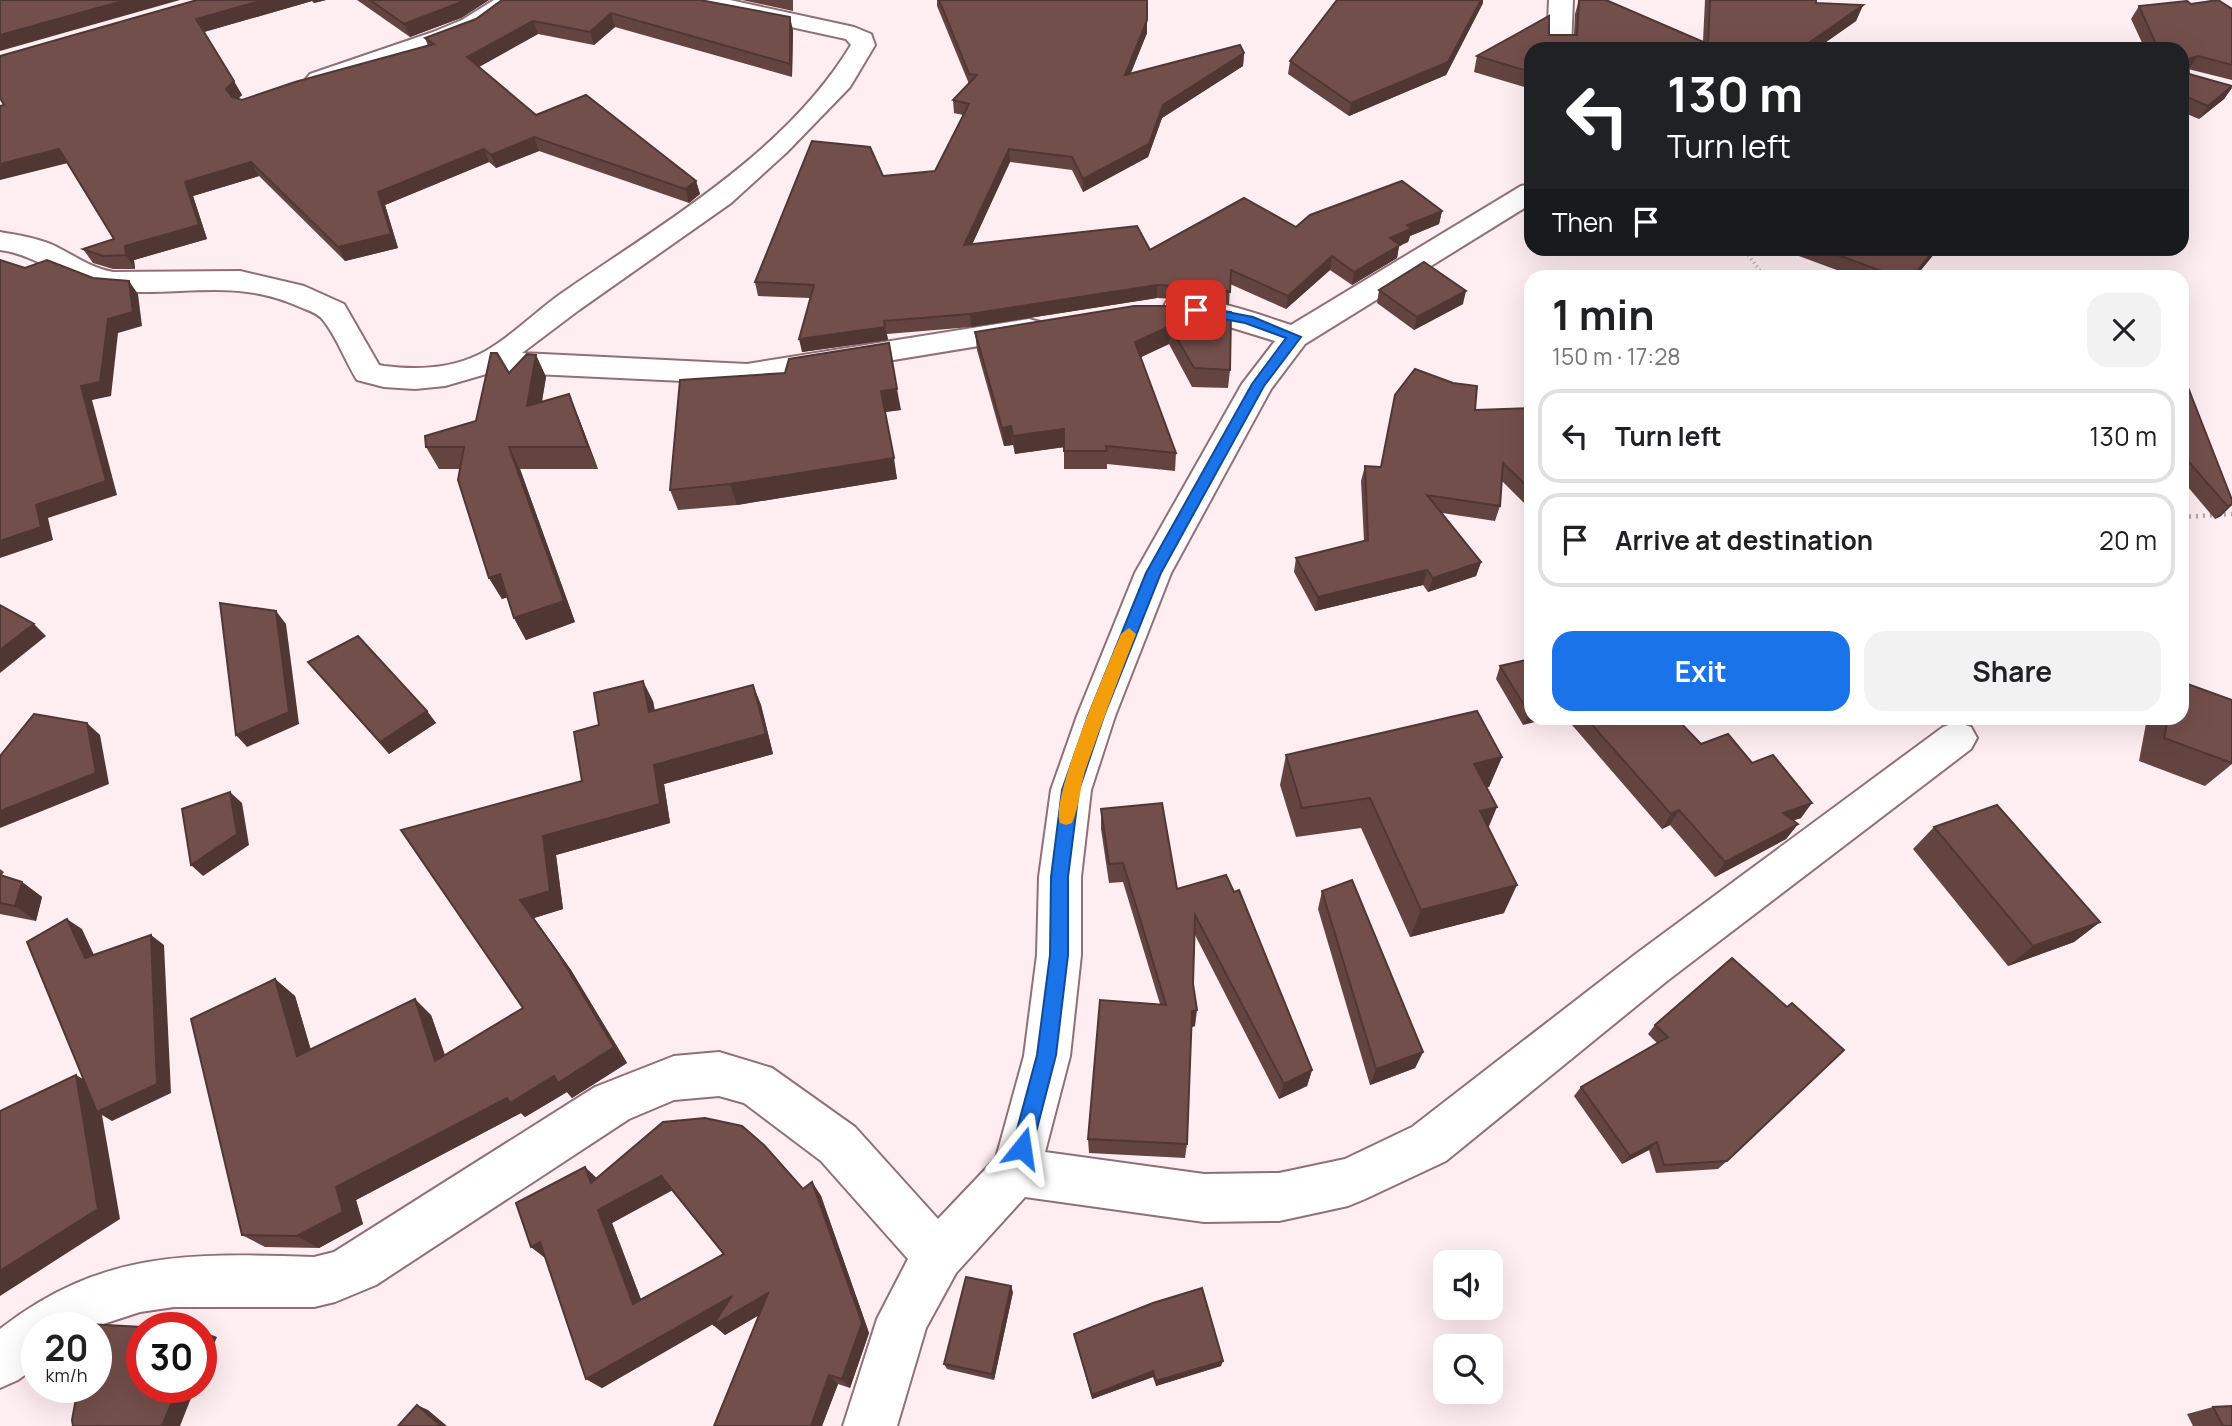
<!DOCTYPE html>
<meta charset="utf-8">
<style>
body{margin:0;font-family:Manrope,sans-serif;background:#f2f2f2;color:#202124;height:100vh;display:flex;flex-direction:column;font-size:26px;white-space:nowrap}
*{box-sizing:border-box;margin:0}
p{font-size:23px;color:#757577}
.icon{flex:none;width:38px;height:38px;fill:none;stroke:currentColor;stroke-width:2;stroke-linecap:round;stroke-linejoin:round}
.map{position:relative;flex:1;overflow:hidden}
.panel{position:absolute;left:1524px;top:270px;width:665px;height:455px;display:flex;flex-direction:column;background:#fff;border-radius:21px;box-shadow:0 7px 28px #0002}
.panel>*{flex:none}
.hud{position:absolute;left:1524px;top:42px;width:665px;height:214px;border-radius:21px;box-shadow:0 7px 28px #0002;background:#202124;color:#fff;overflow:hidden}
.buttons{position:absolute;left:1433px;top:1250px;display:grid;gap:14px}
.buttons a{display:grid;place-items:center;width:70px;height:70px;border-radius:14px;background:#fff;box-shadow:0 7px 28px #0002;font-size:35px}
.speed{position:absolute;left:21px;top:1312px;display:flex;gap:14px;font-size:35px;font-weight:700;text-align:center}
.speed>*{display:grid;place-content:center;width:91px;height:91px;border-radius:50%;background:#fff;box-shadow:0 7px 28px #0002;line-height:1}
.speed small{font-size:18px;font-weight:400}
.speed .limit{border:10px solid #d22;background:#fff;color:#111}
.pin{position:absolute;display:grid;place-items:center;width:60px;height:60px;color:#fff;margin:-30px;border-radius:14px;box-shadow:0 4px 10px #0006}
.me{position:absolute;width:77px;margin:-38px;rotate:15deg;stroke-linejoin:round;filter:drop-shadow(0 0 5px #0008)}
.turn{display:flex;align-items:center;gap:24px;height:147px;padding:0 28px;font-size:32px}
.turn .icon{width:91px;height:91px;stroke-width:2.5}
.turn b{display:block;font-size:49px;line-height:60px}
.then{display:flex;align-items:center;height:66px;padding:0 28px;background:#0003;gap:14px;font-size:26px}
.round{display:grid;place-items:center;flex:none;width:74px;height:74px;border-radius:21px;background:#f2f2f2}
.headline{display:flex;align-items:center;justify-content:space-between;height:119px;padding:0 28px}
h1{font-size:42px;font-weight:700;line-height:52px}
.button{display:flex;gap:14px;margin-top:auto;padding:14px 28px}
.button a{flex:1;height:80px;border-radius:21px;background:#1a73e8;color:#fff;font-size:28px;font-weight:700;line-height:80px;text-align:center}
.button a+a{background:#f2f2f2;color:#202124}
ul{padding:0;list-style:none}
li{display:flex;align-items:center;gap:21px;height:94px;margin:0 14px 10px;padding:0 14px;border:4px solid #e0e0e0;border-radius:21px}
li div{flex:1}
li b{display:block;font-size:26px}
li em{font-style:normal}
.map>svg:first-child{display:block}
</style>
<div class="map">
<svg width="2232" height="1426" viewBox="0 0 2232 1426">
<rect width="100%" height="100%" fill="#feedf1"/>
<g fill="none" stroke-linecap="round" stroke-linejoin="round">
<defs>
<g id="street">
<path d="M494,0H522C498,34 371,70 328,84L319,87L310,84L306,79L310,74L433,32L462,20Z"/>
<path d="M672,0H730L854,27L871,34L875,45L850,87L787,152L731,203L579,310L522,353L747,364L1029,319L1040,322L1044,329L1040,336L747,384L493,372L445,386L415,389L384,387L357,380C345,361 337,337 323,320C318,313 307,310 300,307C231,275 172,300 104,289C66,282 38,255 0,250V232C18,235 36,238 53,245C74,255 90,268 113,272L240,271L304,286L344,304L379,365L384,366C415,370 449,369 478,355C504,343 534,313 559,295C661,224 785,154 851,45L846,39L736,15L684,7L676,5Z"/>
<path d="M1549,0H1573L1571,49H1547Z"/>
<path d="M1531,184V204L1305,344L1271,389L1171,573L1115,716L1091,790L1081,877V955L1070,1056L1045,1152L1204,1174L1279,1173L1345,1159L1412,1127L1637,953L1943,727L1957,722L1971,727L1977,738L1971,749L1667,981L1446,1161L1365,1199L1348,1206L1279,1221L1204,1222L1025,1197L956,1273L926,1328L897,1426H843L877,1319L908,1259L821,1161L744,1103L719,1096L674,1100L629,1119L376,1285L335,1302L314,1307H174L140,1312L91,1328H37V1366L18,1380L0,1388V1329C102,1250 190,1253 314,1257L334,1252L595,1087L674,1056L719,1052L772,1068L855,1127L938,1219L996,1158L1024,1056L1037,955L1039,877L1051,790L1077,716L1135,573L1242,384L1275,341L1223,325L1167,315L1163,308L1167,301C1201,293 1258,314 1291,325L1521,186Z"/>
</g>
</defs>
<!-- street casing -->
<use href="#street" stroke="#926f77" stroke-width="4"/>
<!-- path-far1 -->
<path stroke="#b2a2a6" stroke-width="3.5" stroke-dasharray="1 3.5" stroke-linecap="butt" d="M1743,248L1764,276"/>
<!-- path -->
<path stroke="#b2a2a6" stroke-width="4.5" stroke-dasharray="2 5" stroke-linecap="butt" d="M2182,517L2232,514"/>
<!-- street -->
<use href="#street" fill="#fff" fill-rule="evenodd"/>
</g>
<!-- wall -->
<g fill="#634440" fill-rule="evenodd">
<path d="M197,0H326L314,3L312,1L204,32L242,95L238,99L242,100L428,46L425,38L476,19L502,0L793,30L792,77L615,27L594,45L538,34L478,67L536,115L696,181L700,194L689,203L539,151L496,168L489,162L385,205L398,248L345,261L259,176L193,196L207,239L134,260L135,269H113L93,263L83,249L114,239L67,163L4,105Z"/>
<path d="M357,0H489L461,18L410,37Z"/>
<path d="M742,0H793V11Z"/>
<path d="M937,0H1147V33L1130,74L1244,53L1243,66L1162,118L1148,157L1083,192L1072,170L1010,162L972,244L1150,250L1296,227L1442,211L1439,224L1410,236L1408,242L1399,246L1397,258L1352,285L1330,270L1286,309L1230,284L1229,305L1215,301L1157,298L971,327L887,334L888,340L802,352L810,298L758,296L755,282L883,176L935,171L963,115L954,113L953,100L969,84L937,6Z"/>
<path d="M1579,0L1703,41L1705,0H1816V3L1863,5L1856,21L1816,49H1531V89L1474,72L1477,56L1574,35L1575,14Z"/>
<path d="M1483,3L1446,75L1349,116L1288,74L1290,61Z"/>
<path d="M2191,4L2232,9V80L2188,69L2189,74L2232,88L2224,99L2199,119L2182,112V49H2145L2131,19L2139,6Z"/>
<path d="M1789,248H1939L1916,276H1853L1788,252Z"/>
<path d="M1379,290L1463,304L1414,330L1377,303Z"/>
<path d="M1188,306L1230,370L1228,388L1192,387L1169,344L1141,357L1176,453L1175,471L1107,464V469H1064V447L1015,454L1013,445L1004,446L977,350L975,332Z"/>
<path d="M536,355L546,377L542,402L578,416L598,469H520L575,622L526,640L514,618L507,597L502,599L489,578L460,469H439L426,447L476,421L509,373Z"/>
<path d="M2182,372L2232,505L2221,516L2215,519L2182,480Z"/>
<path d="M680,380L901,410L885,412L897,479L737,505L678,510L670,490Z"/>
<path d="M1475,410L1531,412V510L1502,481L1500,506L1495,521L1442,513L1481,562L1476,576L1428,592L1423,585L1315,611L1294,572L1296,558L1364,541L1361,481L1365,466L1381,467Z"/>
<path d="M308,662L427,711L436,723L389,754Z"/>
<path d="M1500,666L1531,718L1523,725L1496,679Z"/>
<path d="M753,685L761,705L773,754L664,784L670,823L556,855L563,909L534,918L571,970L627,1063L572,1098L567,1092L525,1117L521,1113L356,1200L363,1224L319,1248L265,1247L242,1235L275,979L295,996L311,1050L431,1015L445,1055L523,1008L401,830L582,781L599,725L653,701L655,711Z"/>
<path d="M2232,700V764L2205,786L2139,761L2147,718H2182Z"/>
<path d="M1575,718H1676L1701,744L1752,763L1801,818L1793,820L1798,824L1786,839L1715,877L1670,825L1662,829L1572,725Z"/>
<path d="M1286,755L1502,757L1489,787H1487L1488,828L1504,913L1410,937L1361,828L1296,837L1280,785Z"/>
<path d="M1101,809L1177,889L1312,1070L1307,1086L1279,1099L1195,935L1193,984L1195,1026L1191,1027L1187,1144L1185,1158L1089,1153L1088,1139L1160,1004L1123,882L1109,883L1101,829Z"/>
<path d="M1934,827L2100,922L2074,942L2008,966L1913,849Z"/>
<path d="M0,869L4,872L2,875L22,882L42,897L36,921L0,914Z"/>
<path d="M1322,891L1423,1052L1415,1068L1370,1085L1318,909Z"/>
<path d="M1732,958L1727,1161L1718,1169L1656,1173L1649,1150L1622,1164L1574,1096L1581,1087L1657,1043L1648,1034L1655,1025Z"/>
<path d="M597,1178L803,1189L812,1182L821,1196L869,1333L850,1388L838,1384L822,1426H714L759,1315L725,1335L714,1323L602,1388L586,1379L545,1258L531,1247ZM672,1190L724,1254L641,1300L612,1223Z"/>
<path d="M1013,1292L994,1380L947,1369L944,1364Z"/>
<path d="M1074,1334L1221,1366L1156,1386L1153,1377L1092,1399Z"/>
<path d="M2213,1407L2232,1426H2193L2187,1414Z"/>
</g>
<!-- shaded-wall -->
<g fill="#503734">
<path d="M126,0H180L0,51V35Z"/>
<path d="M263,0H312V1L204,32L196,19Z"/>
<path d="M312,0H326L314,3Z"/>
<path d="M463,0H489L461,18L410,37L404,24Z"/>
<path d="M1481,0H1483V3L1446,75L1349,116L1351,103Z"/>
<path d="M1863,5L1856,21L1816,49H1800Z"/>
<path d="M611,13L615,27L594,45L590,32Z"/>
<path d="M790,17L793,30L792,77L790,64Z"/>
<path d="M1147,20V33L1125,88V75Z"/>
<path d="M533,21L538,34L472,71L467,57Z"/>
<path d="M1244,53L1243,66L1162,118L1148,157L1083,192V179L1163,105Z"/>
<path d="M2198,56L2189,68L2182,71L2188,59Z"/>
<path d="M234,81L242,95L233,103L226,89Z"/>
<path d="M2232,87L2224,99L2199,119L2208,106Z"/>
<path d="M534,137L539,151L496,168L491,155Z"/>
<path d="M59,149L68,163L0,180V164Z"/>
<path d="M484,149L489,162L385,205L398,248L345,261L338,247L378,192Z"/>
<path d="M1009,149L1010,162L966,258L964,245Z"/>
<path d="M251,162L259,176L193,196L207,239L134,260L135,269L126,255L125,246L185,182Z"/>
<path d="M696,181L700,194L689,203L685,189Z"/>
<path d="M1442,211L1439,224L1410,236L1408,242L1399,246L1397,258L1352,285L1354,272L1390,238L1407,225Z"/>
<path d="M1936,248H1939L1916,276H1913Z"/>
<path d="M1332,256L1330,270L1286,309L1288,296Z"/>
<path d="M129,281L138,294L142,326L118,333L111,396L92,400L117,495L48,518L53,540L0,558V541L36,505L108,319Z"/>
<path d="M1157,285V298L971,327L970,314Z"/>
<path d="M1466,291L1463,304L1414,330L1417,317Z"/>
<path d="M1170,326L1169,344L1135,360V342Z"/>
<path d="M885,327L888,340L802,352L799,339Z"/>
<path d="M536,355L546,377L537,428L527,406Z"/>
<path d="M897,389L901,410L885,412L881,391Z"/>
<path d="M569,394L578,416L598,469L588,447Z"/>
<path d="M1011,426L1013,445L1004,446L1002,428Z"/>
<path d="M1064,429L1065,447L1015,454L1013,436Z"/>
<path d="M509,447L520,469L575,622L526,640L514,618Z"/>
<path d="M894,458L897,479L737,505L730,484Z"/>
<path d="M2232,504L2221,516L2215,519L2228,507Z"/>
<path d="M1481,562L1476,576L1428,592L1433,578Z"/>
<path d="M1427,570L1423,585L1315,611L1318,597Z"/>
<path d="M500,574L512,596L502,599L489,578Z"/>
<path d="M276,611L286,624L299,724L247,747L236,735Z"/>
<path d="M34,624L46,636L0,673V650Z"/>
<path d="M643,681L653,701L658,732L649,712Z"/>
<path d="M753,685L761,705L773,754L664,784L670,823L556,855L563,909L534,918L571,970L627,1063L572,1098L567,1092L525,1117L521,1113L356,1200L363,1224L319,1248L297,1236L336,1187L507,1098L554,1076L520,900L543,836L654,765Z"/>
<path d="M427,711L436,723L389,754L380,742Z"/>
<path d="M1531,712V718H1551L1523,725L1529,713Z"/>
<path d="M87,723L100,735L109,784L0,828V811Z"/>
<path d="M1502,757L1489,787L1462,794L1474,764Z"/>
<path d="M230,792L242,803L249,845L203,876L191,865Z"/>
<path d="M1812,803L1801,818L1772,828L1783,813Z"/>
<path d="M1497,807L1485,836L1480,811Z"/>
<path d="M1679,810L1670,825L1662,829L1671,814Z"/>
<path d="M1798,824L1786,839L1715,877L1725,862Z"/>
<path d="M22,882L42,897L36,921L15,906Z"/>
<path d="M1517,885L1504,913L1410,937L1421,910Z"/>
<path d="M67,919L82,929L100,968L85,958Z"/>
<path d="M2100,922L2074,942L2008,966L2033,946Z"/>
<path d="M151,935L164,945L171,1093L112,1121L102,1115L120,1219L0,1296V1271L76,1075L97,1087Z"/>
<path d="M275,979L295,996L317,1072L297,1056Z"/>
<path d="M415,999L431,1015L452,1076L435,1061Z"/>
<path d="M1197,1010L1195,1026L1190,1028L1192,1011Z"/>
<path d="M1423,1052L1415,1068L1370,1085L1376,1069Z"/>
<path d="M1312,1070L1307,1086L1279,1099L1284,1084Z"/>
<path d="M1657,1142L1649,1150L1622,1164L1630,1156Z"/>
<path d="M585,1167L600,1181L591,1183Z"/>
<path d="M661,1176L673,1190L612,1223L647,1315L633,1304L598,1210Z"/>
<path d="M812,1182L821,1196L869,1333L850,1388L842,1379Z"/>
<path d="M540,1242L547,1259L531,1247Z"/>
<path d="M1011,1286L1013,1292L994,1380L992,1374Z"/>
<path d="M768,1293L778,1304L725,1335L713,1325Z"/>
<path d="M732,1296L743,1307L602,1388L586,1379Z"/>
<path d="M202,1331L217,1337L201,1374V1332Z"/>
<path d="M1223,1361L1221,1366L1156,1386V1381Z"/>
<path d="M1153,1371V1377L1092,1399V1395Z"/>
<path d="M829,1375L838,1384L822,1426H811Z"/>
<path d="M178,1388H195L180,1426H162Z"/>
<path d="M417,1405L428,1410L447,1426H441Z"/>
</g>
<!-- building -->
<g fill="#734f4b" stroke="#503734" stroke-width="2" fill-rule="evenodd">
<path d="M0,0H126L0,35Z"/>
<path d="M197,0H263L196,19L234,81L226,89L232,97L242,100L295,82L434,44L425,38L476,19L502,0H700L790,17V64L611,13L590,32L533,21L467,57L536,115L586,95L696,181L685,189L534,137L491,155L484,149L378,192L391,234L338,247L251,162L185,182L199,225L125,246L126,255L103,256L83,249L114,239L59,149L0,164V106L4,105L0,98V56Z"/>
<path d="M370,0H463L456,4L404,24Z"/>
<path d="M939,0H1147V20L1125,75L1240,45L1244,53L1163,105L1149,144L1083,179L1072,157L1009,149L964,245L1137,226L1150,250L1244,198L1296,227L1310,215L1402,181L1442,211L1407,225L1411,229L1390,238L1400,245L1354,272L1332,256L1288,296L1231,270L1230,292L1216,288L1157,285L970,314L884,321L885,327L799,339L814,285L755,282L812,141L870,147L883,176L935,171L969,104L953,100L977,75L969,74Z"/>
<path d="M1337,0H1481L1448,62L1351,103L1290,61Z"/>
<path d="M1579,0H1606L1708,44L1710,0H1816V3L1863,5L1800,49H1531V72L1477,56L1549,16V35H1577Z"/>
<path d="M2218,0L2232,9V65L2198,56L2188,59L2189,74L2232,86L2208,106L2182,95V49H2158L2139,6L2187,1L2191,4Z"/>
<path d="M1819,248H1936L1913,276H1895Z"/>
<path d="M0,260L25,268L47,260L93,278L129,281L133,312L108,319L100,382L81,386L106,481L36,505L41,527L0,541Z"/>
<path d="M1424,262L1466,291L1417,317L1379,290Z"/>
<path d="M1134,306H1188L1231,312L1230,370L1194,368L1170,326L1135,342L1176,453L1106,446L1107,451H1064V429L1013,436L1011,426L1002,428L975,332Z"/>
<path d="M889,343L897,389L881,391L894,458L730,484L670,490L680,380L785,373L789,359Z"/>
<path d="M491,353H497L509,373L527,354L536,355L527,406L569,394L588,447H509L564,601L514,618L500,574L489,578L458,480L464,447H426L425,436L476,421Z"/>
<path d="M1415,369L1453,383L1477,386L1475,410L1530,408L1531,412V490L1503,463L1500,506L1427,495L1481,562L1433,578L1427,570L1318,597L1296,558L1368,540L1365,466L1381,467L1395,395Z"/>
<path d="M2182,372L2232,500V504L2228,507L2182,454Z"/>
<path d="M220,603L276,611L289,712L236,735Z"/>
<path d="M0,605L34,624L0,650Z"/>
<path d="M358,636L427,711L380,742L308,662Z"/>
<path d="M1531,659V712L1529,713L1500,666Z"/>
<path d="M643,681L649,712L753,685L766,734L654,765L660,804L543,836L550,891L520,900L558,953L614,1047L558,1083L554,1076L510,1103L507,1098L336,1187L343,1212L297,1236L242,1235L191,1019L275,979L297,1056L415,999L435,1061L523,1008L401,830L582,781L574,732L599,725L594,693Z"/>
<path d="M2182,682L2232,700V763L2164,738L2168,718H2182Z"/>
<path d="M1477,711L1502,757L1474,764L1497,807L1480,811L1517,885L1421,910L1370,798L1302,808L1286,755Z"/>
<path d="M34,714L87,723L96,773L0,811V756Z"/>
<path d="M1586,718H1676L1701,744L1728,734L1752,763L1773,755L1812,803L1783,813L1798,824L1725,862L1679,810L1671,814Z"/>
<path d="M230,792L237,834L191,865L182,809Z"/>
<path d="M1162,803L1177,889L1226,875L1234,892L1239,890L1312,1070L1284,1084L1195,915L1193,984L1197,1010L1192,1011L1187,1144L1088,1139L1100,1000L1166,1005L1123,863L1109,864L1101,809Z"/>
<path d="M1997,805L2100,922L2033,946L1934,827Z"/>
<path d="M0,875L22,882L15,906L0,903Z"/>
<path d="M1352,880L1423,1052L1376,1069L1322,891Z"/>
<path d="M67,919L85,958L151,935L157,1084L97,1112L27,942Z"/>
<path d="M1732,958L1787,1007L1792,1003L1844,1050L1727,1161L1664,1165L1657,1142L1630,1156L1581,1087L1668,1037L1655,1025Z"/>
<path d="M76,1075L98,1209L0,1271V1111Z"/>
<path d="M705,1118L742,1126L764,1145L803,1189L812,1182L862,1323L842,1379L829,1375L811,1426H714L768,1293L713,1325L732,1296L586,1379L540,1242L531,1247L516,1203L585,1167L591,1183L663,1122ZM661,1176L724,1254L633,1304L598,1210Z"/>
<path d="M966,1277L1011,1286L992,1374L944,1364Z"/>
<path d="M1202,1288L1223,1361L1156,1381L1153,1371L1092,1395L1074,1334L1153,1303Z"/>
<path d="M88,1324L161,1328H142V1388H178L162,1426H73L72,1420L78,1388H96V1328H87Z"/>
<path d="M417,1405L441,1426H398Z"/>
<path d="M2232,1406V1426H2223L2213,1407Z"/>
</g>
<!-- route -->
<path fill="#1a73e8" stroke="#114b97" stroke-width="2" d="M1196,306L1253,317L1301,337L1264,386L1161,573L1104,716L1079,790L1068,877V955L1056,1055L1032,1148L1029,1155L1022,1158L1015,1155L1012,1148L1037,1055L1050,955L1051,877L1062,790L1088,716L1146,573L1252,384L1286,338L1245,323L1192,313L1190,310Z"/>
<!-- slow -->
<path fill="#f59e0b" d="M1129,628L1136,634C1118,680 1101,725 1085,771C1080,788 1079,808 1072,823L1066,825L1060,823C1049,800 1109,663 1121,634Z"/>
</svg>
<div class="buttons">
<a><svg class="icon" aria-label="sound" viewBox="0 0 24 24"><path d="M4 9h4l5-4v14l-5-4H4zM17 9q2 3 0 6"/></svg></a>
<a><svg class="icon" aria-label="search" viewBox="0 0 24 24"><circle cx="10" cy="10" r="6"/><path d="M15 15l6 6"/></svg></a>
</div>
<div class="speed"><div>20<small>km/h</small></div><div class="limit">30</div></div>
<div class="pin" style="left:1196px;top:310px;background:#d93025"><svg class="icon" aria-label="arrive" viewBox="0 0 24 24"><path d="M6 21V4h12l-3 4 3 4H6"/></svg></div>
<svg class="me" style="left:1022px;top:1148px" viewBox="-20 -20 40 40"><path d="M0-17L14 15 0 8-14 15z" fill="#1a73e8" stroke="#fff" stroke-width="4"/></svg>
<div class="hud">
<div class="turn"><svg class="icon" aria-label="left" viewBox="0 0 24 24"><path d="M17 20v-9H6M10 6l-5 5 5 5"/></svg><div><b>130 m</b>Turn left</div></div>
<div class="then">Then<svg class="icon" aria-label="arrive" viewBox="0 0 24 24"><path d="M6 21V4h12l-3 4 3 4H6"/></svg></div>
</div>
<section class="panel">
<div class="headline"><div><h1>1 min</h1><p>150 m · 17:28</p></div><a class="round"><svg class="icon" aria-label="close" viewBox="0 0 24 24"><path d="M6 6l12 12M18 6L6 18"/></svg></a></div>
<ul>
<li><svg class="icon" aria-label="left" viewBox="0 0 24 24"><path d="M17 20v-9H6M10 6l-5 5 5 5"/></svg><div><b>Turn left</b></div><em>130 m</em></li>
<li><svg class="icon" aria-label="arrive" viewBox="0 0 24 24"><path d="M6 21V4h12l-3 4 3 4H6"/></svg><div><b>Arrive at destination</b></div><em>20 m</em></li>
</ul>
<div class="button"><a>Exit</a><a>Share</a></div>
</section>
</div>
